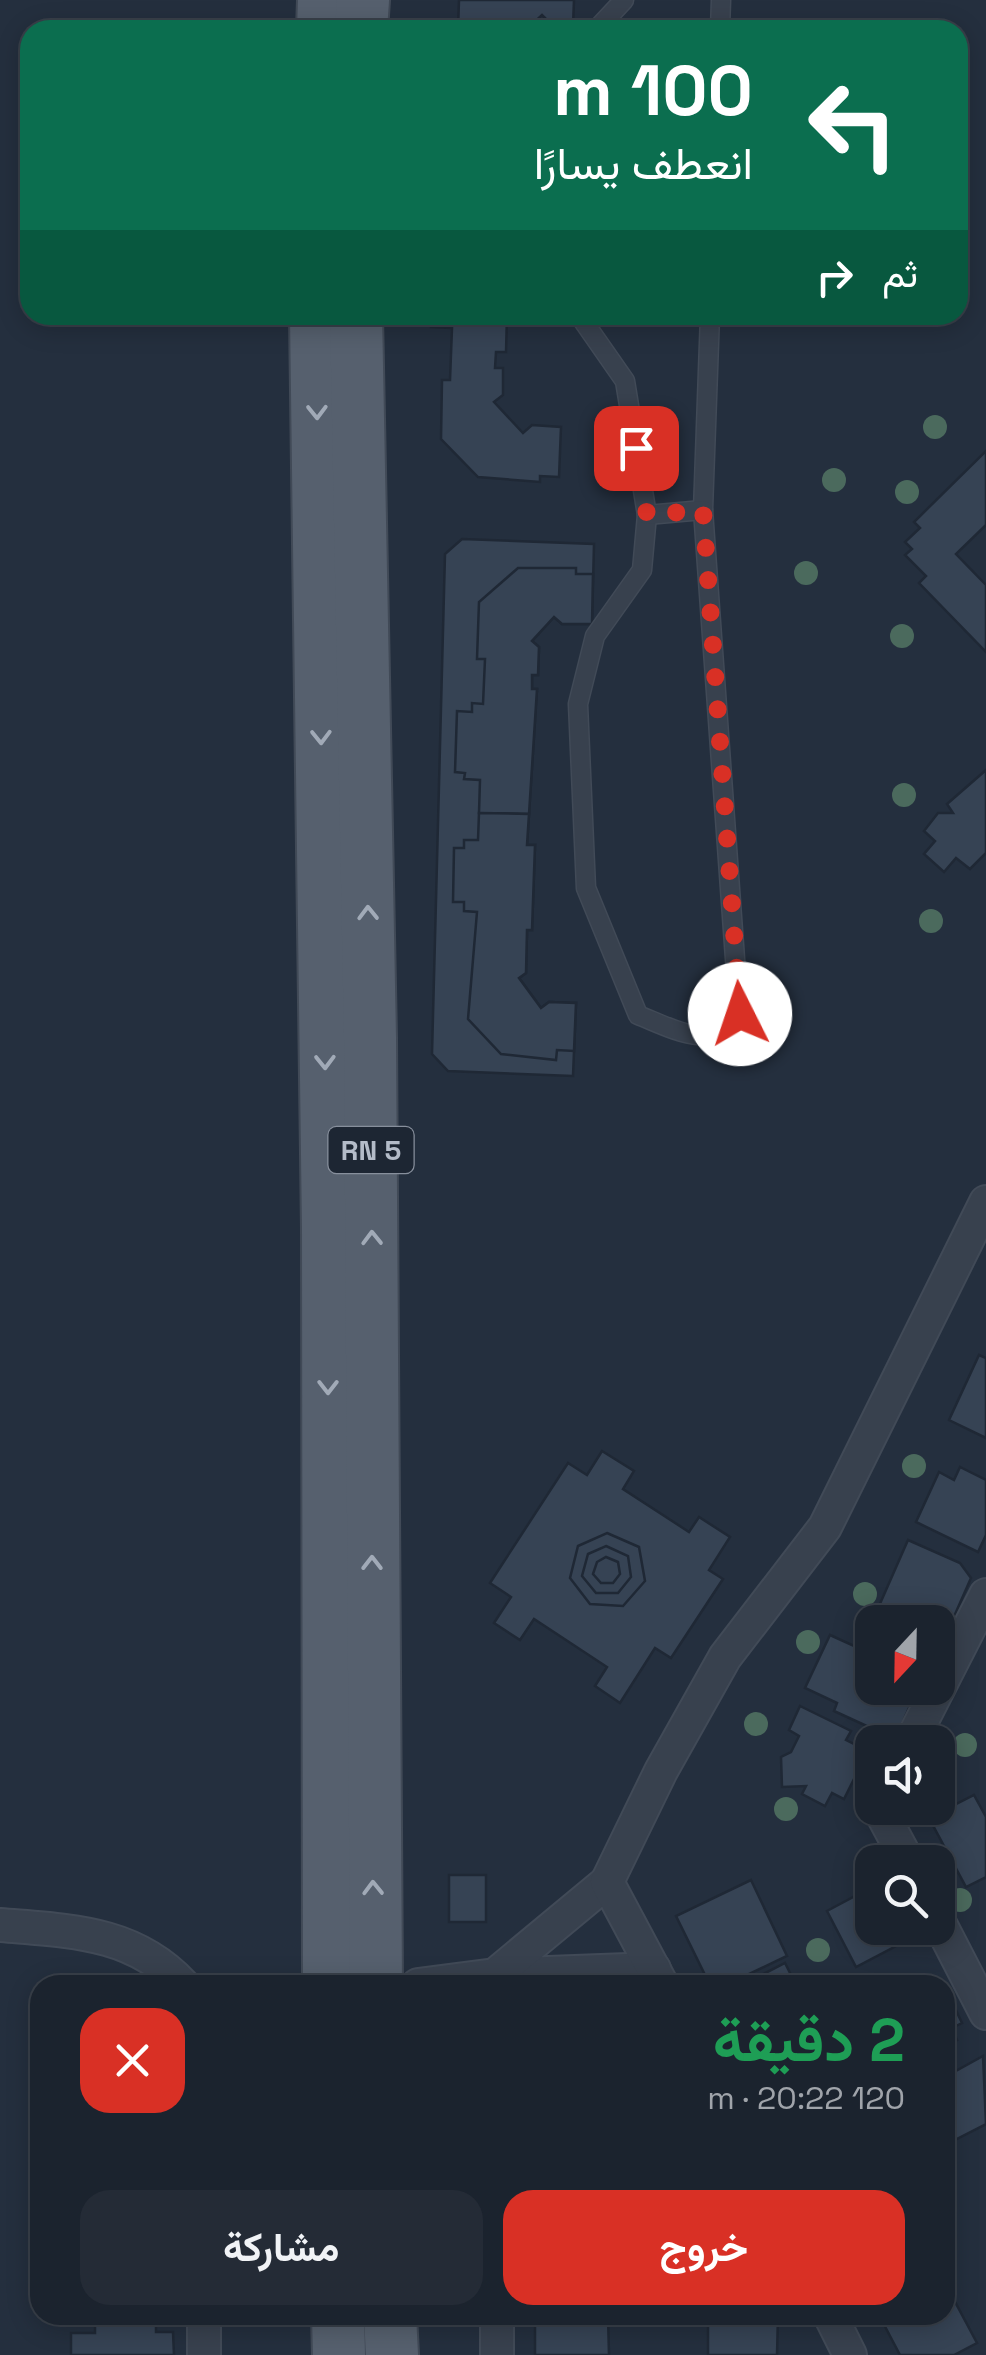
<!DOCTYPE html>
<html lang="ar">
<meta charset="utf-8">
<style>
body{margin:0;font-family:"Space Grotesk",Vazirmatn,sans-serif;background:#242b36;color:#f1f3f6;direction:rtl;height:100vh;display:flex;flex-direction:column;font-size:38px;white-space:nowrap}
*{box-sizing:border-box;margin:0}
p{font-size:32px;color:#a0a4aa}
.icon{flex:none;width:55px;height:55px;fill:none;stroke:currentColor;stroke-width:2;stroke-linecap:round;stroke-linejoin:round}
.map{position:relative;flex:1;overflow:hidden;direction:ltr}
.details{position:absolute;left:30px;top:1975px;width:925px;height:350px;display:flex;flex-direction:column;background:#1b232e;border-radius:30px;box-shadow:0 5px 25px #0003,0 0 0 2px #39404a;direction:rtl}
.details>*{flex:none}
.guide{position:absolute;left:20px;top:20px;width:948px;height:305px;border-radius:30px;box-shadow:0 5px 25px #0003,0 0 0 2px #39404a;direction:rtl;background:#0b6e4f;color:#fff;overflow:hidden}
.needle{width:65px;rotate:202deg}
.buttons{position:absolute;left:855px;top:1605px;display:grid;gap:20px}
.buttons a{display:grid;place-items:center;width:100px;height:100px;border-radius:20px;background:#1b232e;box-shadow:0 5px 25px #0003,0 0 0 2px #39404a;font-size:50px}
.pin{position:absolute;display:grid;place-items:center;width:85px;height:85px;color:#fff;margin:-42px;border-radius:20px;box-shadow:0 5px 15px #0006}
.me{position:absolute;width:110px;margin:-55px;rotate:356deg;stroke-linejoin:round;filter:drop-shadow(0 0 8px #0008)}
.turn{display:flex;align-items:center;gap:35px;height:210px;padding:0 50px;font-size:45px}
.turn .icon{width:130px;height:130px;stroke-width:2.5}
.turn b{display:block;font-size:70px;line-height:85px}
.then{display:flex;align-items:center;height:95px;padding:0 50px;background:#0003;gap:20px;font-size:38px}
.round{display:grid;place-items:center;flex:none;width:105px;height:105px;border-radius:30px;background:#242b36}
.head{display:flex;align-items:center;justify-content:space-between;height:170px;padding:0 50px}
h1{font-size:60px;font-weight:700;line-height:75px;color:#1e9e55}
.primary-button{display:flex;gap:20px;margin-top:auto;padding:20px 50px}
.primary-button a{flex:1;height:115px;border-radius:30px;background:#d93025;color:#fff;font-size:40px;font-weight:700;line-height:115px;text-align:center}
.primary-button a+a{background:#242b36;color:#f1f3f6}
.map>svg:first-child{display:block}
</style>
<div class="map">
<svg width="986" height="2355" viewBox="0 0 986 2355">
<rect width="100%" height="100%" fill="#242f3e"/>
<!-- building -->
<g fill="#364354" stroke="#1f2835" stroke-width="2.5">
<path d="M459,0H574L573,26L551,24L542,15L526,30H458Z"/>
<path d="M420,315H507L506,352H496L495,368H503V395L494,402L523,433L532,425L561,427L559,477L540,476V482L478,477L441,439L442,380H450L452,328L431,327V321L420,320Z"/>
<path d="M986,451V525L956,554L986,585V652L919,583L926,576L905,555L912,549L905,542L920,528L914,522Z"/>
<path d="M462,539L594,544L592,624H562L554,617L532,641L539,647L538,675H532V689H537L527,845H535L532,930H527L526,973L519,978L541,1008L549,1002L576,1003L573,1076L448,1071L432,1054L445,554Z"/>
<path d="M518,568H576V574H593L592,624H562L554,617L532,641L539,647L538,675H532V689H537L529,814L479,813L480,780L464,779L465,773L455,772L457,711L472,712V703L483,704L485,659H477L479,602Z"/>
<path d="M986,770V853L970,869L956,858L944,872L924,854L935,841L924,831L938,813H953L947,804Z"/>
<path d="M479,813L529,814L527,845H535L532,930H527L526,973L519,978L541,1008L549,1002L576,1003L574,1051L557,1050L556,1060L501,1054L468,1019L477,912L464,911V902H453L454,848H464V840H478Z"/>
<path d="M979,1355L986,1358V1438L949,1420Z"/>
<path d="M602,1451L634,1471L623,1489L689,1532L699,1517L730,1537L709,1570L723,1579L671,1658L655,1648L620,1703L595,1686L607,1667L534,1619L520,1640L494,1623L511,1597L490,1583L568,1463L587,1475Z"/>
<path d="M960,1467L986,1480V1535L978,1552L916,1522L939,1472L954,1480Z"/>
<path d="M607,1533L639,1547L645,1581L623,1606L590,1604L570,1578L578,1546Z"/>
<path d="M908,1540L960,1563L971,1578L945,1637L938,1633V1622H898L901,1616L879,1606Z"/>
<path d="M606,1546L628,1556L631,1577L618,1593H596L582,1576L588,1554Z"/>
<path d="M606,1557L618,1562L620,1574L613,1583H601L593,1574L597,1562Z"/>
<path d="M830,1635L854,1646L872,1645V1688H918L895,1739L834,1711L837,1703L805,1688Z"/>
<path d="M800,1706L851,1731L846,1740L868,1751L844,1799L832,1793L825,1806L802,1794L806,1786L782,1787L781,1757L791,1752L799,1736L789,1730Z"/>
<path d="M974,1795L986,1817V1877L966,1887L929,1818Z"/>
<rect x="449" y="1875" width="37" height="47"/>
<path d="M751,1880L787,1956L726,1985H710L676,1916Z"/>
<path d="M872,1887V1928H913L917,1935L856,1967L827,1911Z"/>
<path d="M785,1963L796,1985H742Z"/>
<path d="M951,2000L962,2023L952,2028L957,2040L946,2045L951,2055L945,2058V2003Z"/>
<path d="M983,2056L986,2124L945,2145V2077Z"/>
<path d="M945,2283L977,2343L954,2355H900L879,2315H945Z"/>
<path d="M535,2315H608L609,2355H535Z"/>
<path d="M708,2315H778L777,2355H708Z"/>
<path d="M95,2324H156V2332H173L174,2355H71V2333H95Z"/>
</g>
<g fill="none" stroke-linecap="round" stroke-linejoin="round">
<defs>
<g id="lane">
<path d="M596,30L624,0"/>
<path d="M720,30L721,0"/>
<path d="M579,315L625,381L647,515L642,570L595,636L578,704L586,888L638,1015C671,1028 716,1054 739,1015L703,510L710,315"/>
<path d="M647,515L703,510"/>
</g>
<g id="street">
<path d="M911,1742L986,1595"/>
<path d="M879,1808L908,1862"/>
<path d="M938,1920L986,2013"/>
<path d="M0,1925C69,1931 133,1931 183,1985"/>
<path d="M495,1981V1975L654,1969"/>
<path d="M418,1985L495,1975L607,1882"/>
<path d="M662,1985L607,1882L661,1771L725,1657L825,1527L986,1202"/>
<path d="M497,2315V2355"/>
<path d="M830,2315L850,2355"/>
<path d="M204,2355V2315"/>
</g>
<g id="primary">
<path d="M323,30L324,0"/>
<path d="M361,30L363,0"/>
<path d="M316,315L328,1230L329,1985"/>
<path d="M356,315L370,1038L376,1985"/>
<path d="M338,2315L339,2355"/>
<path d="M390,2315L392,2355"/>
</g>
</defs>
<!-- lane casing -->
<use href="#lane" stroke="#414a57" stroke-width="21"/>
<!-- street casing -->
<use href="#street" stroke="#414a57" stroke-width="36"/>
<!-- primary casing -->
<use href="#primary" stroke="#414a57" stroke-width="56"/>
<!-- lane -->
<use href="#lane" stroke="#38414e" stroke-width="18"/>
<!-- street -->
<use href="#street" stroke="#38414e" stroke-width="32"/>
<!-- primary -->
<use href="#primary" stroke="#56606e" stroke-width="52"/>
</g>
<!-- trees -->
<g fill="#4b6a5d">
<circle cx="935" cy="427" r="12"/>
<circle cx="834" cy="480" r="12"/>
<circle cx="907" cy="492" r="12"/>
<circle cx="806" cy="573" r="12"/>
<circle cx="902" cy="636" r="12"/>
<circle cx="904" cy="795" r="12"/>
<circle cx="931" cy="921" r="12"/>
<circle cx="914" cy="1466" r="12"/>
<circle cx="865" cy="1594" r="12"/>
<circle cx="808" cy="1642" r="12"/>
<circle cx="756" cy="1724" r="12"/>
<circle cx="965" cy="1745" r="12"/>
<circle cx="786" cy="1809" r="12"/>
<circle cx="960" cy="1900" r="12"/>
<circle cx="818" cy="1950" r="12"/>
</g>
<!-- one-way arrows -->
<defs><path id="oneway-chevron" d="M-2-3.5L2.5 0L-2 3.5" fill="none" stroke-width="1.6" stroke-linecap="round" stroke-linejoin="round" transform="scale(2.5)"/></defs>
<g stroke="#a1aab7">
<use href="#oneway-chevron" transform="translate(317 412) rotate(89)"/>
<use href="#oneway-chevron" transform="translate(321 737) rotate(89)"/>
<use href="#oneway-chevron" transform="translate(368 913) rotate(-91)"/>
<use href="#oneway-chevron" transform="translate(325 1062) rotate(89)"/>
<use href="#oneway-chevron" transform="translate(372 1238) rotate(-91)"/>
<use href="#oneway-chevron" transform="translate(328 1387) rotate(90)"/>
<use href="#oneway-chevron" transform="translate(372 1563) rotate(-90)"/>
<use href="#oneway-chevron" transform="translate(373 1888) rotate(-91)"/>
</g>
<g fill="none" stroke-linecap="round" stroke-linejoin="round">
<!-- route -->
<path stroke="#d93025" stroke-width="18" stroke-dasharray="0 32.4" d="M636,448L647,515L703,510L740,1014"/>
</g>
<g text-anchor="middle" stroke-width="10" stroke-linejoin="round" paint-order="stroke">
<!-- shield labels -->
<rect fill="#1d2633" stroke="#878f9c" stroke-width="2.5" x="328.5" y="1127" width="85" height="46" rx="8"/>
<g font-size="28" font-weight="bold" fill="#b4bcc9">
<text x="371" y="1160">RN 5</text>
</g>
</g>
</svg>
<div class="buttons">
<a><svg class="needle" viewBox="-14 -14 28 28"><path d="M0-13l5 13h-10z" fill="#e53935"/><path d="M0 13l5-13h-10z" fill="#a0a4aa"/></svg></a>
<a><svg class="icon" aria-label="sound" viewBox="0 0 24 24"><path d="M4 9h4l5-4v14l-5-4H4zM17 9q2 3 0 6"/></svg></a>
<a><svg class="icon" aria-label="search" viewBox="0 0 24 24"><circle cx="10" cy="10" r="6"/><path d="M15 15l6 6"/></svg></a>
</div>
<div class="pin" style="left:636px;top:448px;background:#d93025"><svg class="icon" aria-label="arrive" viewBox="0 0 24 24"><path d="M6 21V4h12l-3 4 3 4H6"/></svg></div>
<svg class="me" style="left:740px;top:1014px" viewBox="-20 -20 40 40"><circle r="19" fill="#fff"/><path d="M0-13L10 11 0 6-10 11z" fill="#d93025"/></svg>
<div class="guide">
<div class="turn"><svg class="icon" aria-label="left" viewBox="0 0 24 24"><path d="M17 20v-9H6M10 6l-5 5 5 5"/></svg><div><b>100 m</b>انعطف يسارًا</div></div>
<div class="then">ثم<svg class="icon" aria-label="right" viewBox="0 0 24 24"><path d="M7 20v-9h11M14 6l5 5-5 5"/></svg></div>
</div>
<section class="details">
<div class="head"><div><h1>2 دقيقة</h1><p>120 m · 20:22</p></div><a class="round" style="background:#d93025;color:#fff"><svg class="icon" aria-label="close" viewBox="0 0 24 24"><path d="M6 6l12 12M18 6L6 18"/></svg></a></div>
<div class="primary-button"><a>خروج</a><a>مشاركة</a></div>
</section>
</div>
